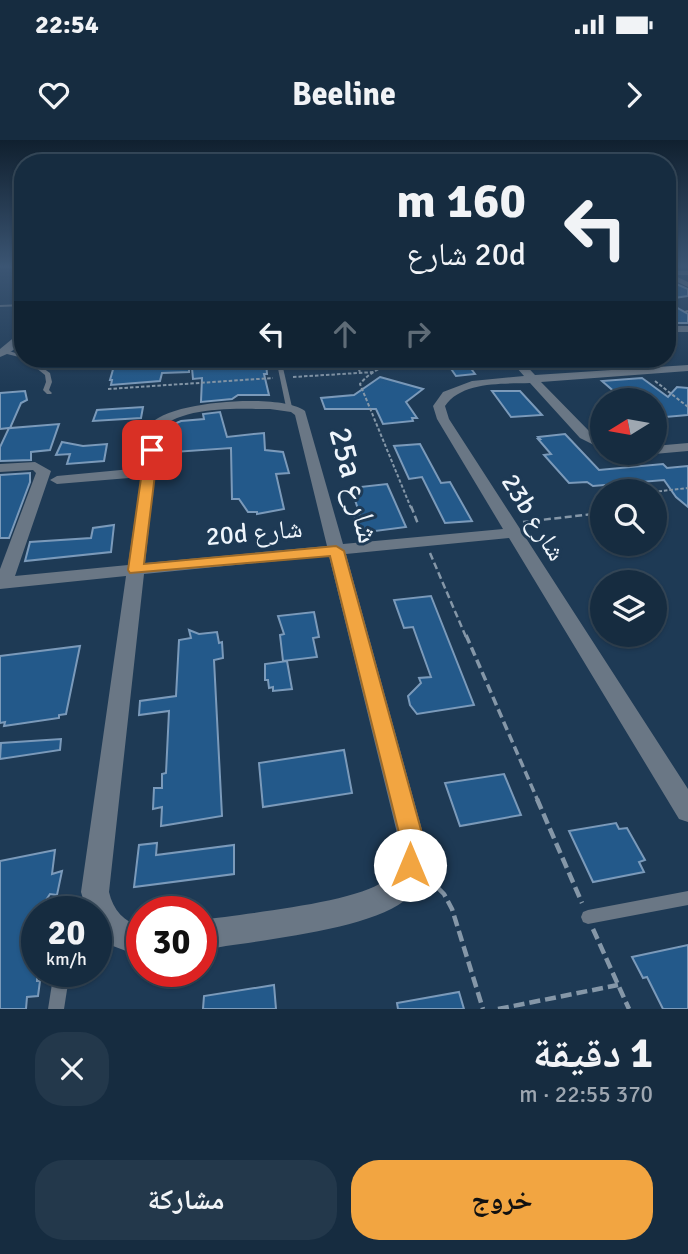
<!DOCTYPE html>
<html lang="ar">
<meta charset="utf-8">
<style>
body{margin:0;font-family:Signika,"Noto Naskh Arabic",sans-serif;background:#23384b;color:#f1f3f6;direction:rtl;height:100vh;display:flex;flex-direction:column;font-size:26px;white-space:nowrap}
*{box-sizing:border-box;margin:0}
p{font-size:23px;color:#9ea7b1}
.icon{flex:none;width:38px;height:38px;fill:none;stroke:currentColor;stroke-width:2;stroke-linecap:round;stroke-linejoin:round}
.map{position:relative;height:869px;overflow:hidden;direction:ltr}
.panel{display:flex;flex-direction:column;background:#162c40;flex:1}
.panel>*{flex:none}
.hud{position:absolute;left:14px;top:14px;width:662px;height:214px;border-radius:28px;box-shadow:0 2px 5px #0004,0 0 0 2px #354859;direction:rtl;background:#162c40;color:#f1f3f6;overflow:hidden}
.needle{width:46px;rotate:259deg}
.fabs{position:absolute;left:590px;top:248px;display:grid;gap:14px}
.fabs a{display:grid;place-items:center;width:77px;height:77px;border-radius:50%;background:#162c40;box-shadow:0 2px 5px #0004,0 0 0 2px #354859;font-size:35px}
.speed{position:absolute;left:21px;top:756px;display:flex;gap:14px;font-size:35px;font-weight:700;text-align:center}
.speed>*{display:grid;place-content:center;width:91px;height:91px;border-radius:50%;background:#162c40;box-shadow:0 2px 5px #0004,0 0 0 2px #354859;line-height:1}
.speed small{font-size:18px;font-weight:400}
.speed .limit{border:10px solid #d22;background:#fff;color:#111}
.pin{position:absolute;display:grid;place-items:center;width:60px;height:60px;color:#fff;margin:-30px;border-radius:14px;box-shadow:0 4px 10px #0006}
.me{position:absolute;width:77px;margin:-38px;rotate:0deg;stroke-linejoin:round;filter:drop-shadow(0 0 5px #0008)}
.turn{display:flex;align-items:center;gap:24px;height:147px;padding:0 35px;font-size:32px}
.turn .icon{width:91px;height:91px;stroke-width:2.5}
.turn b{display:block;font-size:49px;line-height:60px}
.lanes{display:flex;align-items:center;height:66px;padding:0 35px;background:#0003;justify-content:center;gap:35px;direction:ltr}
.lanes .off{opacity:.35}
.round{display:grid;place-items:center;flex:none;width:74px;height:74px;border-radius:28px;background:#23384b}
.headline{display:flex;align-items:center;justify-content:space-between;height:119px;padding:0 35px}
h1{font-size:42px;font-weight:700;line-height:52px}
.primary-button{display:flex;gap:14px;margin-top:auto;padding:14px 35px}
.primary-button a{flex:1;height:80px;border-radius:28px;background:#f2a541;color:#111;font-size:28px;font-weight:700;line-height:80px;text-align:center}
.primary-button a+a{background:#23384b;color:#f1f3f6}
.status{display:flex;justify-content:space-between;align-items:center;height:49px;padding:0 35px;background:#162c40;direction:ltr}
.status svg{height:19px;fill:currentColor}
header{display:flex;justify-content:space-between;align-items:center;height:91px;padding:0 35px;background:#162c40;font-size:32px;font-weight:700}
.map>svg:first-child{display:block}
</style>
<div class="status"><b>22:54</b><svg viewBox="0 0 49 12"><path d="M0 12V9h3v3zM5 12V6h3v6zM10 12V3h3v9zM15 12V0h3v12zM26 1h20v11H26zM47 4h2v5h-2z"/></svg></div>
<header><svg class="icon" aria-label="forward" viewBox="0 0 24 24"><path d="M9 5l7 7-7 7"/></svg>Beeline<svg class="icon" aria-label="heart" viewBox="0 0 24 24"><path d="M12 20l-8-8c-3-5 5-10 8-4 3-6 11-1 8 4z"/></svg></header>
<div class="map">
<svg width="688" height="869" viewBox="0 0 688 869">
<rect width="100%" height="100%" fill="#1e3a55"/>
<!-- building -->
<g fill="#23598a" stroke="#7b9aba" stroke-width="2">
<path d="M667,140L688,149V156L667,159Z"/>
<path d="M667,162L688,174V183H667Z"/>
<path d="M116,219H171L176,223L189,226V232L162,233L160,241L111,245L112,240H110Z"/>
<path d="M260,221L266,222L267,234H264L269,255H238L232,259L201,262L202,238L193,239L192,228Z"/>
<path d="M466,222L475,234L456,236L447,223Z"/>
<path d="M380,237L423,249L406,262L417,278H412L413,281L383,284L376,269H325L321,258L354,255Z"/>
<path d="M642,238L668,257L677,247L688,248V275L654,278V261H633L625,254H617L602,241Z"/>
<path d="M25,251L27,260L21,263L10,288L59,284L50,310L31,312V320L0,321V307L9,288L0,289V253Z"/>
<path d="M492,251H520L542,275L511,277Z"/>
<path d="M143,267L141,278L93,281L97,270Z"/>
<path d="M220,272L227,297L264,293L265,310L283,312L289,333L276,334L284,369L257,374V372H248L239,359H232L231,308L174,312V294L162,295L165,288L181,281L204,279L203,274Z"/>
<path d="M565,294L599,330L663,324L667,328L688,326V367L676,357L664,340L593,346L587,342L569,343L544,315L551,314L538,299H540L538,297Z"/>
<path d="M62,302L83,306L107,304L104,321L67,324L70,314L56,315Z"/>
<path d="M420,304L441,343L450,342L472,381L445,383L422,337L409,339L394,306Z"/>
<path d="M30,333V342L9,398H0V335Z"/>
<path d="M387,344L406,387L360,393L354,376L360,375L351,348Z"/>
<path d="M114,385L111,412L25,421L30,402L91,398L93,388Z"/>
<path d="M431,456L474,565L417,574L410,565L408,556L421,543L419,538L431,537L413,487L404,488L394,460Z"/>
<path d="M314,472L319,497L313,498L317,517L283,521L280,495L284,494L278,476Z"/>
<path d="M189,490L199,494L217,492L219,503L222,502L223,518L214,520L222,676L161,686L162,667L153,669L154,648H162V634L166,633L169,571L139,575L140,561L176,556L179,500L191,498Z"/>
<path d="M80,506L66,574L59,575V578L4,586L5,582L0,583V516Z"/>
<path d="M287,521L292,549L273,551V547L269,548L268,540H265V524Z"/>
<path d="M61,599L60,610L0,619L1,603Z"/>
<path d="M344,610L352,653L263,667L259,623Z"/>
<path d="M504,634L521,675L460,686L445,643Z"/>
<path d="M616,683L619,689L627,688L645,720L639,722L644,732L593,742L569,691Z"/>
<path d="M157,703L156,715L234,705V734L134,747L139,705Z"/>
<path d="M55,710L52,734L62,731L57,755L50,754L42,766V772H37V841H40L38,856L27,857L26,869H0V721Z"/>
<path d="M688,805V869H663L647,837L643,838L632,817Z"/>
<path d="M274,845L276,869H203L204,856Z"/>
<path d="M459,852L464,869H398L397,863Z"/>
</g>
<g fill="none" stroke-linecap="round" stroke-linejoin="round">
<!-- path-far3 -->
<g stroke="#8597a8" stroke-width="2" stroke-dasharray="3.5 2" stroke-linecap="butt">
<path d="M685,172L688,171"/>
<path d="M354,219L360,232"/>
<path d="M376,219H398"/>
<path d="M293,237L374,232"/>
<path d="M655,241L688,267"/>
<path d="M108,249L273,238"/>
<path d="M653,352L688,348"/>
<path d="M411,368L360,244C383,216 422,220 455,219"/>
</g>
<!-- path-far2 -->
<g stroke="#8597a8" stroke-width="2.5" stroke-dasharray="7 3.5" stroke-linecap="butt">
<path d="M411,366L418,384"/>
<path d="M523,382L602,373"/>
<path d="M430,413L466,497"/>
</g>
<!-- path-far1 -->
<path stroke="#8597a8" stroke-width="3.5" stroke-dasharray="9 4.5" stroke-linecap="butt" d="M466,495L538,661"/>
<!-- path -->
<g stroke="#8597a8" stroke-width="4.5" stroke-dasharray="11 5" stroke-linecap="butt">
<path d="M537,659L582,763"/>
<path d="M427,737L444,754L452,769L483,869"/>
<path d="M593,789L629,869"/>
<path d="M498,869L618,845"/>
</g>
<!-- service -->
<g fill="#6a7785" fill-rule="evenodd">
<path d="M23,164V166L0,167V165Z"/>
<path d="M5,210L23,215V218L3,213V211Z"/>
<path d="M25,219H30L50,233L52,242L49,250L52,253L51,254H47L43,250L46,242L45,235Z"/>
<path d="M276,219H281L292,267L291,268L286,267Z"/>
<path d="M688,751V765L588,784L583,782L581,777L583,772L588,770Z"/>
<path d="M54,831H70L64,869H48Z"/>
</g>
<!-- minor -->
<g fill="#6a7785" fill-rule="evenodd">
<path d="M676,131H688V135H673Z"/>
<rect x="667" y="186" width="21" height="6"/>
<path d="M23,190C23,205 13,212 0,217V209Z"/>
<path d="M173,219H213C204,225 182,225 173,219Z"/>
<path d="M509,219H520L535,235L688,225V231L541,242L590,292L602,299V309L580,298L530,243C503,244 462,241 445,266L449,279L688,649V682L679,679L509,398L346,414L424,697C426,718 422,747 404,761C365,791 252,801 201,810V780C241,774 355,763 384,741C398,730 399,713 398,697L329,416L144,434L109,752C113,770 124,782 142,787V817L113,806L96,791V772H87L81,752L126,436L0,449V429L36,333L33,330L0,332V324L35,322L51,331L15,436L128,425L141,337L57,344L50,340L57,336L142,328C144,316 143,296 149,286C166,260 283,253 305,271L343,404L503,389L437,279L433,266L443,252L472,241L524,236ZM270,269L291,272L295,275L327,406L145,423L160,289C183,266 239,269 270,269Z"/>
<path d="M688,303V311L654,314L651,313H654V306Z"/>
</g>
<!-- tertiary -->
<path fill="#6a7785" fill-rule="evenodd" d="M667,132L688,142V147L667,137Z"/>
</g>
<!-- sky -->
<linearGradient id="sky" x2="0" y2="1"><stop stop-color="#10202f"/><stop offset="0.51" stop-color="#3b5573"/><stop offset="1" stop-color="#3b5573" stop-opacity="0"/></linearGradient>
<rect width="688" height="248" fill="url(#sky)"/>
<!-- route -->
<path fill="#f2a541" stroke="#9d6b2a" stroke-width="2" d="M152,306L158,310L144,424L336,406L344,411L423,697L422,725L419,734L410,737L401,734L398,725L400,697L330,416L130,433L128,430L145,310Z"/>
<g text-anchor="middle" stroke-width="6" stroke-linejoin="round" paint-order="stroke">
<!-- street labels -->
<g font-size="26" fill="#eef5fc" stroke="#1e3a55">
<text transform="translate(534 377) rotate(58)" y="9">23b شارع</text>
<text transform="translate(254 392) rotate(-5)" y="9">20d شارع</text>
</g>
<!-- near-street labels -->
<g font-size="32" fill="#eef5fc" stroke="#1e3a55">
<text transform="translate(355 345) rotate(75)" y="11">25a شارع</text>
</g>
</g>
</svg>
<div class="fabs">
<a><svg class="needle" viewBox="-14 -14 28 28"><path d="M0-13l5 13h-10z" fill="#e53935"/><path d="M0 13l5-13h-10z" fill="#9ea7b1"/></svg></a>
<a><svg class="icon" aria-label="search" viewBox="0 0 24 24"><circle cx="10" cy="10" r="6"/><path d="M15 15l6 6"/></svg></a>
<a><svg class="icon" aria-label="layers" viewBox="0 0 24 24"><path d="M12 4l9 5-9 5-9-5zM3 14l9 5 9-5"/></svg></a>
</div>
<div class="speed"><div>20<small>km/h</small></div><div class="limit">30</div></div>
<div class="pin" style="left:152px;top:310px;background:#d93025"><svg class="icon" aria-label="arrive" viewBox="0 0 24 24"><path d="M6 21V4h12l-3 4 3 4H6"/></svg></div>
<svg class="me" style="left:410px;top:725px" viewBox="-20 -20 40 40"><circle r="19" fill="#fff"/><path d="M0-13L10 11 0 6-10 11z" fill="#f2a541"/></svg>
<div class="hud">
<div class="turn"><svg class="icon" aria-label="left" viewBox="0 0 24 24"><path d="M17 20v-9H6M10 6l-5 5 5 5"/></svg><div><b>160 m</b>20d شارع</div></div>
<div class="lanes"><svg class="icon" aria-label="left" viewBox="0 0 24 24"><path d="M17 20v-9H6M10 6l-5 5 5 5"/></svg><svg class="icon off" aria-label="ahead" viewBox="0 0 24 24"><path d="M12 20V5M6 11l6-6 6 6"/></svg><svg class="icon off" aria-label="right" viewBox="0 0 24 24"><path d="M7 20v-9h11M14 6l5 5-5 5"/></svg></div>
</div>
</div>
<section class="panel">
<div class="headline"><div><h1>1 دقيقة</h1><p>370 m · 22:55</p></div><a class="round"><svg class="icon" aria-label="close" viewBox="0 0 24 24"><path d="M6 6l12 12M18 6L6 18"/></svg></a></div>
<div class="primary-button"><a>خروج</a><a>مشاركة</a></div>
</section>
